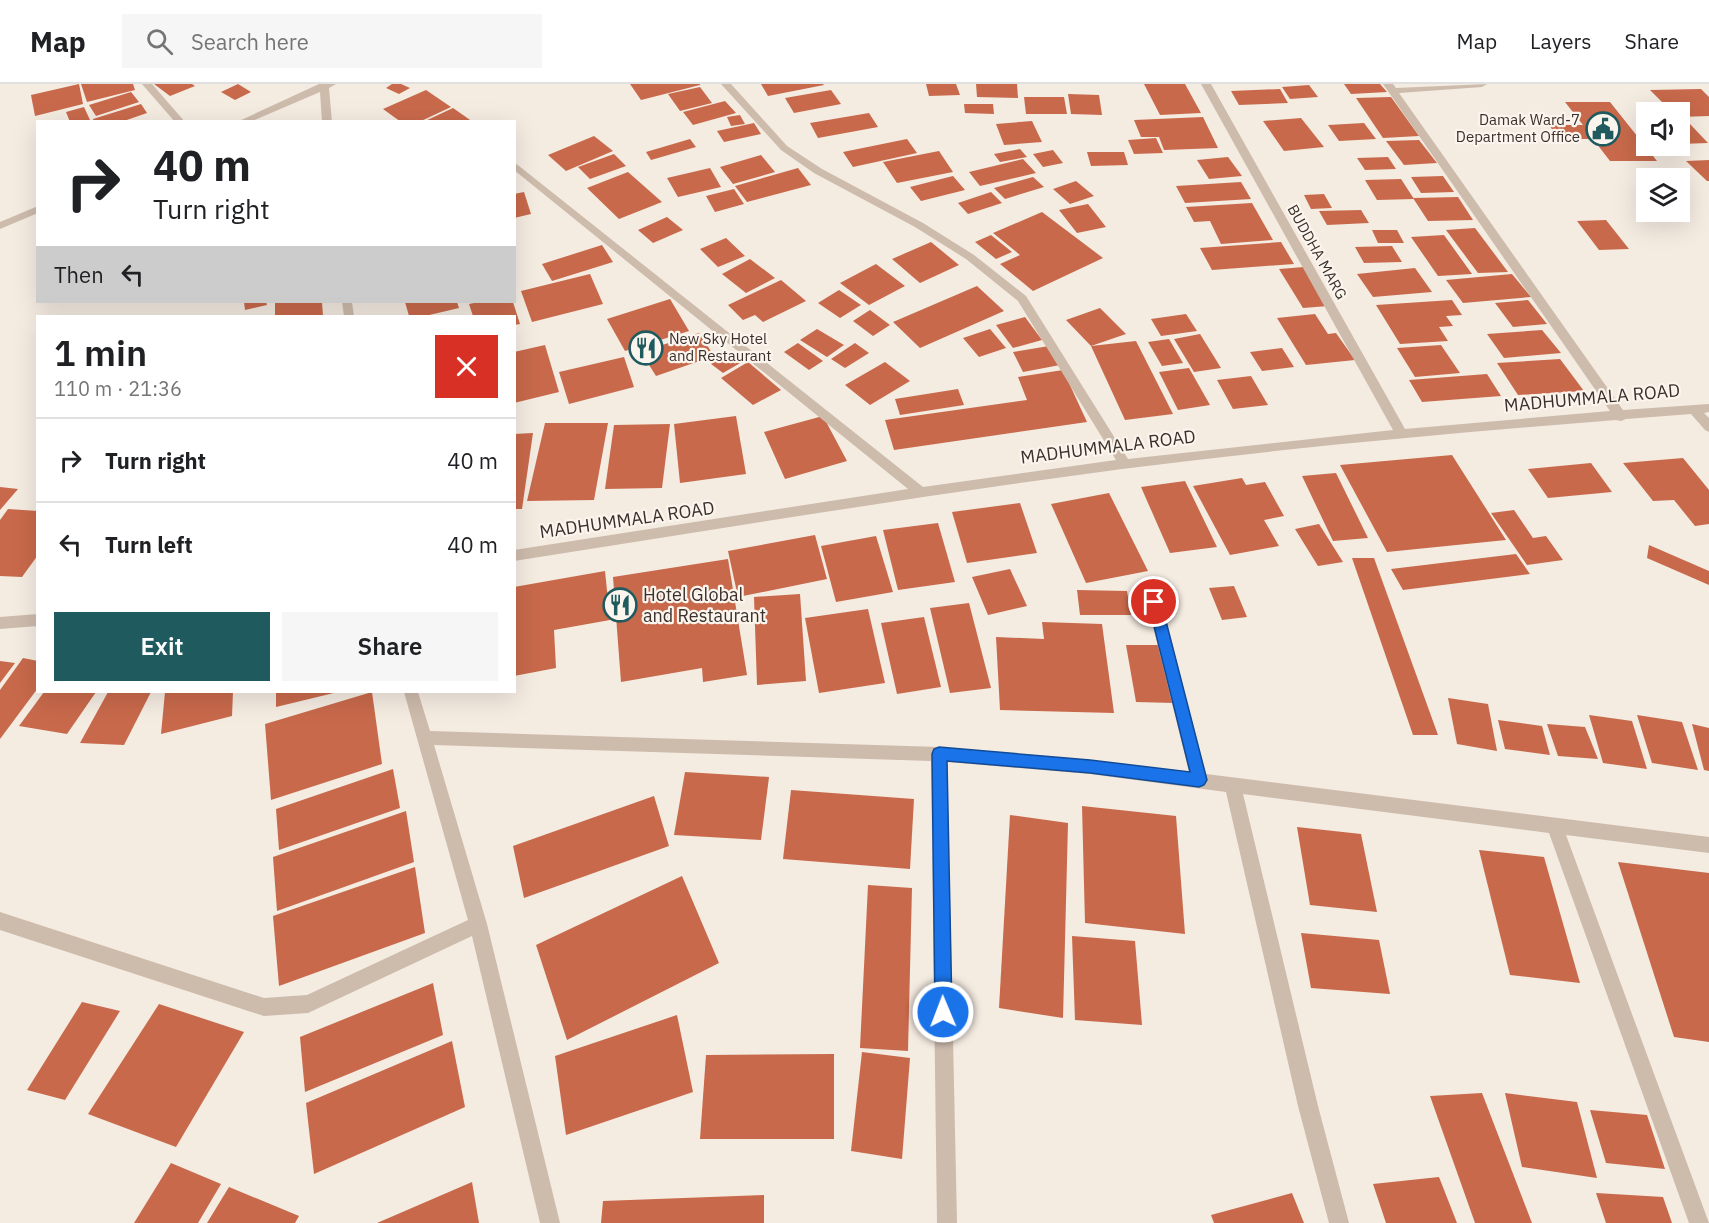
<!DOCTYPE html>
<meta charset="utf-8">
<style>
body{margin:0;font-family:"IBM Plex Sans",sans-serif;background:#f6f6f6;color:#202124;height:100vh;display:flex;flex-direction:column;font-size:22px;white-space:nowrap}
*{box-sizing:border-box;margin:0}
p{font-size:20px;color:#757577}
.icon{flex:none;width:33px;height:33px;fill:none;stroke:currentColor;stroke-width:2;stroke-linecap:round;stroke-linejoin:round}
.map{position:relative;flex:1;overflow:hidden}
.sheet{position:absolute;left:36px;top:231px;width:480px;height:378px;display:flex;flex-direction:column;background:#fff;border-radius:0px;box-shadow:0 6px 24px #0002}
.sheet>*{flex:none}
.banner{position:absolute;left:36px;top:36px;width:480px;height:183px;border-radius:0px;box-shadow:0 6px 24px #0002;background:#fff;color:#202124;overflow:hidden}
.tools{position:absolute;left:1636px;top:18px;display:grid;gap:12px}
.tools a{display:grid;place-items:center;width:54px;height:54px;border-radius:0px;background:#fff;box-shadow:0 6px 24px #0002;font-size:30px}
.pin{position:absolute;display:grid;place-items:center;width:51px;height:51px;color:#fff;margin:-26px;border:3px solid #fff;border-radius:50%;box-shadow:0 2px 6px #0007}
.me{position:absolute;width:66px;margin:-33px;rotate:359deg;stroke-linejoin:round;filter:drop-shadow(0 0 4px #0008)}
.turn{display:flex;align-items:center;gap:21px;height:126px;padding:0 18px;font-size:27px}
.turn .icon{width:78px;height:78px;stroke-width:2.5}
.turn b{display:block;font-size:42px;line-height:51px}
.then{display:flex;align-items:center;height:57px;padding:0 18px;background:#0003;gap:12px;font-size:22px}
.round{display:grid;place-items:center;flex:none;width:63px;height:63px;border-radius:0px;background:#f6f6f6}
.headline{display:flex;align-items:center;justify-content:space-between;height:102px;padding:0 18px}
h1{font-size:36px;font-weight:600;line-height:45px}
.primary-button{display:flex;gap:12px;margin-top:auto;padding:12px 18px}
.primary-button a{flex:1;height:69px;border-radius:0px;background:#1f5a5e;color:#fff;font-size:24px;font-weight:600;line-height:69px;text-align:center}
.primary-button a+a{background:#f6f6f6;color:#202124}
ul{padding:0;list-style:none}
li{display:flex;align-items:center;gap:18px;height:84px;padding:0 18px;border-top:2px solid #e0e0e0}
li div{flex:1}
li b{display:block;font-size:22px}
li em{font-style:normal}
header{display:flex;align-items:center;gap:36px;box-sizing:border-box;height:84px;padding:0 30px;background:#fff;border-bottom:2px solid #e0e0e0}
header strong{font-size:28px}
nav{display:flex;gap:33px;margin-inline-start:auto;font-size:21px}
.search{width:420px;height:54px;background:#f6f6f6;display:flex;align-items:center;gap:15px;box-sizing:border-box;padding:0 21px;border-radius:0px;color:#757577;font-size:22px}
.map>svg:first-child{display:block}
</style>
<header>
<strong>Map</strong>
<div class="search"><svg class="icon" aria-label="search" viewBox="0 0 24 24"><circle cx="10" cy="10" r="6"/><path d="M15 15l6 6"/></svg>Search here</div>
<nav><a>Map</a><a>Layers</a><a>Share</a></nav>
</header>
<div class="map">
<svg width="1709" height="1139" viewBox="0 0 1709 1139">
<rect width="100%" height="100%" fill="#f4ebe1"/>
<!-- building -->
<g fill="#c8694b">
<path d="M79,0L83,20L35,32L31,11Z"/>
<path d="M81,0H133L135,6L87,18Z"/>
<path d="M154,0H192L195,2L170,12Z"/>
<path d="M238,0L251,8L235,16L221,8Z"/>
<path d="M392,0H401L410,4L399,10L386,4Z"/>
<path d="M630,0H700V1L641,16Z"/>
<path d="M761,0H823L824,1L768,12Z"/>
<path d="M926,0H956L960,11L929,12Z"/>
<path d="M976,0H1017L1018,14L977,13Z"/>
<path d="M1144,0H1185L1201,29L1160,31Z"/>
<path d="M1344,0H1380L1387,8L1351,10Z"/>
<path d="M1309,1L1318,13L1290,15L1282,3Z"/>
<path d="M700,3L712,19L680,27L668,10Z"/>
<path d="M1280,5L1288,19L1239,21L1231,7Z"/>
<path d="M1701,5L1709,13V32L1680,33V28H1672L1650,6Z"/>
<path d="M426,6L451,23L419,38H401L383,25Z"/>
<path d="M831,6L841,20L794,29L785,14Z"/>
<path d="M131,8L139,18L96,32L89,21Z"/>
<path d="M1068,10L1099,11L1102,31L1071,30Z"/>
<path d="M1024,13H1064L1067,30H1026Z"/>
<path d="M1391,13L1419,52L1383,54L1356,14Z"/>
<path d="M725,17L736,29L693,41L683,28Z"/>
<path d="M1565,18H1610L1657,77H1610L1593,55H1559L1549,41H1583Z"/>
<path d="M141,20L147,29L121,38H94L93,35Z"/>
<path d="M964,20H993L994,30L965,29Z"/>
<path d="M84,23L90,36L70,38L66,28Z"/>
<path d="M453,24L473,38H423Z"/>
<path d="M869,29L878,43L818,54L810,39Z"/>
<path d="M740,31L745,40L731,42L727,33Z"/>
<path d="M1203,33L1218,64L1164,66L1159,53H1141L1134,36Z"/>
<path d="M1301,34L1324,63L1284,67L1263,37Z"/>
<path d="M1032,37L1042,58L1004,61L996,40Z"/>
<path d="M754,39L761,50L724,58L717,47Z"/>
<path d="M1364,39L1376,55L1339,57L1328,41Z"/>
<path d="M1690,40L1708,59L1680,60V41Z"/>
<path d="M594,52L613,67L566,87L548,71Z"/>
<path d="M1156,54L1163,69L1134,70L1128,56Z"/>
<path d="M690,55L696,63L651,76L646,68Z"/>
<path d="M907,55L917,69L853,83L843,68Z"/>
<path d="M1419,56L1437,79L1404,81L1386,57Z"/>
<path d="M1020,65L1027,73L1000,78L994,70Z"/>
<path d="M1053,66L1063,79L1043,83L1033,70Z"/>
<path d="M939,67L953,88L897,99L883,78Z"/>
<path d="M1087,68H1124L1128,81L1091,82Z"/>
<path d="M614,70L626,82L590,95L578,83Z"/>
<path d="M761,71L775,88L733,100L720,83Z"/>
<path d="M1228,73L1242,92L1209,95L1197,76Z"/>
<path d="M1388,73L1396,85L1365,86L1357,74Z"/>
<path d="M1023,75L1036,89L980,102L969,88Z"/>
<path d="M1709,76V97H1707L1686,77Z"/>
<path d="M710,84L721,103L678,113L667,94Z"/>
<path d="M798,84L811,101L747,118L735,102Z"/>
<path d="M628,88L662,118L619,135L587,104Z"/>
<path d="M953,92L965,106L921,117L910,103Z"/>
<path d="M1443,92L1454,108L1421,109L1411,93Z"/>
<path d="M1033,93L1044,103L1005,115L994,104Z"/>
<path d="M1401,95L1414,115L1377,116L1365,96Z"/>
<path d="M1076,97L1094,112L1070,120L1053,105Z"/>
<path d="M1241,98L1251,115L1185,119L1176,102Z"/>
<path d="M734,105L744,120L715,128L706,112Z"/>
<path d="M524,108L531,130L514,134V110Z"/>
<path d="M991,108L1002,119L968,130L958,119Z"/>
<path d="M1324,110L1332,124L1311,125L1304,111Z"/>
<path d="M1458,113L1473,136L1428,137L1413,114Z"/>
<path d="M1252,119L1273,156L1221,160L1210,137L1194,138L1186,123Z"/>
<path d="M1088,120L1106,143L1077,149L1059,126Z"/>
<path d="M1361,126L1369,139L1327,141L1319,127Z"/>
<path d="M1042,128L1103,174L1033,207L1000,180L1020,171L993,149Z"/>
<path d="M667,133L683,146L653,159L638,146Z"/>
<path d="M1606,136L1629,165L1599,166L1577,137Z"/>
<path d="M1475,144L1508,188L1478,189L1446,146Z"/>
<path d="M1372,146H1397L1404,159H1378Z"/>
<path d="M991,151L1012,168L996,175L975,158Z"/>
<path d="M1444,151L1472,190L1438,192L1411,153Z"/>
<path d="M726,154L745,172L718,183L700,165Z"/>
<path d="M931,158L959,181L920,199L892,175Z"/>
<path d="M1281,158L1294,180L1212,186L1200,164Z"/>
<path d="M602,161L613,178L552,197L542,180Z"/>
<path d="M1392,162L1402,178L1364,179L1355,163Z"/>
<path d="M750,175L775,194L746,209L722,190Z"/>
<path d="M876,180L905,202L869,221L840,199Z"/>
<path d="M1304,183L1328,222L1303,224L1279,185Z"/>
<path d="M1415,184L1432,208L1373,213L1357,190Z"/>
<path d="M590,190L603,220L532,238L521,207Z"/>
<path d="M1512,190L1531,213L1463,219L1446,196Z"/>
<path d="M781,196L806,217L763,238L755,231L743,236L728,221Z"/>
<path d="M977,202L1004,227L920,264L893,238Z"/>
<path d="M839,206L861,221L840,234L818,219Z"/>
<path d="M670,215L689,247L625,267L607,235Z"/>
<path d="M1452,216L1462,231L1446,232L1453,242L1439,243L1448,257L1400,260L1376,221Z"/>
<path d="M1528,216L1547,240L1513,243L1495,219Z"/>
<path d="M244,218H266L267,221L245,226Z"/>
<path d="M275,218H322L323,232H275Z"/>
<path d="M405,218H457L459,224L425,232H409Z"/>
<path d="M479,218H513L520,240L514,241V232H473L469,220Z"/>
<path d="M1100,224L1126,250L1091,262L1066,236Z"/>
<path d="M870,226L890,241L873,252L853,237Z"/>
<path d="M1186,230L1197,247L1161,252L1151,235Z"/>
<path d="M1315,230L1328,250L1336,249L1355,276L1306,281L1277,234Z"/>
<path d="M1025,233L1042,256L1013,264L996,241Z"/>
<path d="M817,245L844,261L827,273L800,256Z"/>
<path d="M990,245L1006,264L979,273L963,254Z"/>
<path d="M1542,246L1561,269L1504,274L1487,250Z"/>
<path d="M699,249L714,272L656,292L641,268Z"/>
<path d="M1200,250L1221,284L1194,288L1174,255Z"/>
<path d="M1169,255L1183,279L1162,282L1148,258Z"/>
<path d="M1136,257L1173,330L1125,336L1091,262Z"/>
<path d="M798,259L823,277L809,286L784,268Z"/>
<path d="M855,259L869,269L845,284L831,275Z"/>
<path d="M545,261L559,308L514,319V268Z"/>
<path d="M1441,261L1460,289L1415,293L1397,264Z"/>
<path d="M1049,262L1060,281L1023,288L1013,268Z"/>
<path d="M1282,264L1294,283L1262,287L1250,268Z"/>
<path d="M730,268L742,278L723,289L711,280Z"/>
<path d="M624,273L634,303L569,320L559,288Z"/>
<path d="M1560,275L1584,307L1518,311L1497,279Z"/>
<path d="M748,278L781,306L753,321L721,294Z"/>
<path d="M885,278L910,297L870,321L845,301Z"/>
<path d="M1189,284L1210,321L1178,326L1159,288Z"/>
<path d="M1063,286L1087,338L894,366L885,336L1027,316L1018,293Z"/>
<path d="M1487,290L1501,312L1422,318L1409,296Z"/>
<path d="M1251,292L1268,321L1233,325L1217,296Z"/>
<path d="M958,305L964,321L900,331L895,315Z"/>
<path d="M736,332L746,390L680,399L674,340Z"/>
<path d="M823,332L847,377L785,395L764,348Z"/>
<path d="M545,339H608L594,416L527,417Z"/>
<path d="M670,340L662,404L605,405L614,341Z"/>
<path d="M533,349L522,425H514V350Z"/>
<path d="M1452,371L1506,456L1387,468L1340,381Z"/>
<path d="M1683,374L1709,406V440L1695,442L1674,416L1653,417L1623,379Z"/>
<path d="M1591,379L1612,408L1548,414L1528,385Z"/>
<path d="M1336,389L1368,454L1333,457L1302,392Z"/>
<path d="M1242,394L1246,401L1265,398L1284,432L1264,436L1279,462L1230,471L1193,402Z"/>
<path d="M1185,397L1217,463L1170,469L1141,403Z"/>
<path d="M0,403L18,405L0,426Z"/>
<path d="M1109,409L1148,487L1086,499L1051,420Z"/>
<path d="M1020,419L1037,469L967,479L952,428Z"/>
<path d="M8,425L38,427V471L22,493L0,492V436Z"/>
<path d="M1514,426L1533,454L1546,452L1563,476L1527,481L1491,429Z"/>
<path d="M938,439L955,498L898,506L883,446Z"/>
<path d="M1319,440L1343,478L1318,482L1295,445Z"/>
<path d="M815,451L827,495L738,513L728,467Z"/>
<path d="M876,452L893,508L836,518L821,462Z"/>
<path d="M1649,461L1709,487V501L1647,474Z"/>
<path d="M1516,470L1530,490L1403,506L1391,485Z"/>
<path d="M1352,474H1374L1438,651H1413Z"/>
<path d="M728,475L747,591L703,598L702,584L621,598L613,493Z"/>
<path d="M1010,485L1027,522L988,531L972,493Z"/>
<path d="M605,487L610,536L554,546L556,584L514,592V503Z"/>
<path d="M1234,502L1247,533L1222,536L1209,504Z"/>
<path d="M1077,506L1127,507L1131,531H1080Z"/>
<path d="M800,510L806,597L757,601L754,513Z"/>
<path d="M969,519L991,604L950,609L930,524Z"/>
<path d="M868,525L885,599L819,609L805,534Z"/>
<path d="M924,533L941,603L897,610L881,539Z"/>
<path d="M1042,538L1102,540L1114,629L1000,626L996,553L1044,555Z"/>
<path d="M1126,561H1163L1174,619L1136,618Z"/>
<path d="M23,574L38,577V604L0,655V606Z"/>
<path d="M0,577L15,579L0,599Z"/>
<path d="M44,608H96L67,650L19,642Z"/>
<path d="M108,608H151L124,661L80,659Z"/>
<path d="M165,608H233L232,632L161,650Z"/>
<path d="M276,608H338L276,623Z"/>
<path d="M372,608L382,680L271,716L265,640Z"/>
<path d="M1448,614L1488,620L1497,667L1457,660Z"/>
<path d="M1589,631L1632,637L1647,685L1603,679Z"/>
<path d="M1637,631L1682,638L1698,686L1652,679Z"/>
<path d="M1498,636L1542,642L1550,671L1505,665Z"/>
<path d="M1547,640L1585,643L1598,675L1558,672Z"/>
<path d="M1692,640L1709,644V687L1704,686Z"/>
<path d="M393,685L400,724L279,766L276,725Z"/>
<path d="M685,688L769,693L761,756L674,751Z"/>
<path d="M791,706L914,715L910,785L783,775Z"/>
<path d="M654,712L669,762L524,814L513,762Z"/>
<path d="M1082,722L1176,732L1185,850L1085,839Z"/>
<path d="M406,727L414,778L277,827L273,773Z"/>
<path d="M1010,731L1068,739L1063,934L999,924Z"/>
<path d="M1297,743L1361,750L1377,828L1310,821Z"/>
<path d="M1479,766L1544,773L1580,899L1510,891Z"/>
<path d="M1618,778L1709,789V958L1674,953Z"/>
<path d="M415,783L425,849L279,902L273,832Z"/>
<path d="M682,792L719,879L567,956L536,861Z"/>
<path d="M868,801L912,804L908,967L860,964Z"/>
<path d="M1301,849L1379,856L1390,910L1311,904Z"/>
<path d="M1072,852L1135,857L1142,941L1075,936Z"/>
<path d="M433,899L443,951L305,1008L300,953Z"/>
<path d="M82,918L120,927L65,1016L27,1006Z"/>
<path d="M159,920L244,948L176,1063L88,1030Z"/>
<path d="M677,931L693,1008L566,1051L555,972Z"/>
<path d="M452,957L465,1023L314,1090L306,1019Z"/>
<path d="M862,968L910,974L902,1075L851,1067Z"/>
<path d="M834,970V1055H700L706,971Z"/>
<path d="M1482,1009L1532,1139H1475L1430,1012Z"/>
<path d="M1505,1009L1577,1018L1597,1094L1522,1083Z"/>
<path d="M1590,1026L1647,1031L1665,1085L1606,1079Z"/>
<path d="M171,1079L221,1100L198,1139H134Z"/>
<path d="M1439,1093L1457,1139H1386L1373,1100Z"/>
<path d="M472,1098L479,1139H377Z"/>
<path d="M229,1103L299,1132L295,1139H207Z"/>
<path d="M1292,1109L1304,1139H1214L1211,1131Z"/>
<path d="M1596,1109L1663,1113L1672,1139H1606Z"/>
<path d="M764,1111V1139H601L603,1117Z"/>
</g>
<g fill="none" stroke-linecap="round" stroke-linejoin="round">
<!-- minor -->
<g fill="#cdbbac" fill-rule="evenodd">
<path d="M142,0H152L185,38H175Z"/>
<path d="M319,0H336L329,4L332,38H322L320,8L250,38H237Z"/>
<path d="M721,0H731L787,62L822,85L923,139L974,171L1026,212L1128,375L1393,346L1201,0H1211L1405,345L1610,327L1383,0H1393L1396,4L1487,0L1482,3L1399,9L1623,326L1709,320V328L1704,329L1709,334V348L1705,346L1691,330L1626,335L1621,337L1616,336C1451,349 1286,364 1122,385C919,412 717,445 514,477V466L908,405L514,86V78L923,403L1116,376L1018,217L966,175L915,143L814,89L781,66Z"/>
<path d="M38,122V129L0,145V138Z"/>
<path d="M342,218H352L354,232H344Z"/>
<path d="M1154,512L1159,514L1161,518L1206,690L1709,753V769L1566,751L1709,1139H1689L1549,749L1243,710L1318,1022L1349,1139H1329L1298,1022L1226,708L1090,690L947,678L957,1139H937L931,677L434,661L487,840L560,1139H540L472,852L308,929L264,932L0,846V828L264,914L307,911L468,836L404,608H418L430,647L939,663L1090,676L1189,688L1147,518L1149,514Z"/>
<path d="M38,530V542L0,545V533Z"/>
</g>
</g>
<!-- route -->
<path fill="#1a73e8" stroke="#114b97" stroke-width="1.5" d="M1154,513L1161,518L1207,696L1204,701L1199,703L1090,689L947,677L952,928L949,934L943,936L937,934L935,928L932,670L934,665L939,663L1090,676L1190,688L1148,518Z"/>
<!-- icons -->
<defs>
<symbol id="civic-ring" viewBox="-11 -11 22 22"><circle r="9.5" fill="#fbf5ee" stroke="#1f5a5e" stroke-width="1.5"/><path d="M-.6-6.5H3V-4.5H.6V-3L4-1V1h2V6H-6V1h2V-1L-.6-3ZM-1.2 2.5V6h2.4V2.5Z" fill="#1f5a5e"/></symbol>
<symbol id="restaurant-ring" viewBox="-11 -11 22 22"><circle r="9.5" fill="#fbf5ee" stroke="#1f5a5e" stroke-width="1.5"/><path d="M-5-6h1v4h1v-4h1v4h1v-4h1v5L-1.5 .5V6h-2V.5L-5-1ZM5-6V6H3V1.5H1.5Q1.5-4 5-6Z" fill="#1f5a5e"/></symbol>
</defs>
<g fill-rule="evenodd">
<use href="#civic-ring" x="1584" y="26" width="38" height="38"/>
<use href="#restaurant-ring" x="627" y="245" width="38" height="38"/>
<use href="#restaurant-ring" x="601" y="502" width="38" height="38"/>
</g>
<g text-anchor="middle" stroke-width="4.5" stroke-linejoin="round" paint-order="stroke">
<!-- far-poi labels -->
<g font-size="15" fill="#3b302b" stroke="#fbf5ee" text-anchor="end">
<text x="1580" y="41">Damak Ward-7<tspan x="1580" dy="17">Department Office</tspan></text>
<text x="669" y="260" text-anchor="start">New Sky Hotel<tspan x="669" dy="17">and Restaurant</tspan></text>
</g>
<!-- far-street labels -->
<g font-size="15" fill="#3b302b" stroke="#fbf5ee">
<text transform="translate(1317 168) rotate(61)" y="5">BUDDHA MARG</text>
</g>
<!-- street labels -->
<g font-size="18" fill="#3b302b" stroke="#fbf5ee">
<text transform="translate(1592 314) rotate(-5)" y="6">MADHUMMALA ROAD</text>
<text transform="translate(1108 363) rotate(-7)" y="6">MADHUMMALA ROAD</text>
<text transform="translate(627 436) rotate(-8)" y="6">MADHUMMALA ROAD</text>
</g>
<!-- poi labels -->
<g font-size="18" fill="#3b302b" stroke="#fbf5ee" text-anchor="start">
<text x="643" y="517">Hotel Global<tspan x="643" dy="21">and Restaurant</tspan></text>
</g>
</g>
</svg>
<div class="tools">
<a><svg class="icon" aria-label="sound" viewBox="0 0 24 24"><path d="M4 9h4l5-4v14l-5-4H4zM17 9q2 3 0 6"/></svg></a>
<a><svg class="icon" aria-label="layers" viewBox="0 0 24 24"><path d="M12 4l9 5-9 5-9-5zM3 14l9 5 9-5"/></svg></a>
</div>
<div class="pin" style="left:1154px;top:518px;background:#d93025"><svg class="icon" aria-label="arrive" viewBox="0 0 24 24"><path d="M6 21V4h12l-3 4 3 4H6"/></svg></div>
<svg class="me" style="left:943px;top:928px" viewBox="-20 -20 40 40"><circle r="17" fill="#1a73e8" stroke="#fff" stroke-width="3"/><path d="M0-11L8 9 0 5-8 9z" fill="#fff"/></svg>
<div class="banner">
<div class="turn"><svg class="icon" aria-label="right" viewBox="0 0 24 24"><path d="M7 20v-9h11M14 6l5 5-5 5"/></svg><div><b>40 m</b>Turn right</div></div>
<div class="then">Then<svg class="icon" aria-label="left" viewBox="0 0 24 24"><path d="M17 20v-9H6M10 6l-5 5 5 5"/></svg></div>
</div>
<section class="sheet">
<div class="headline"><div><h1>1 min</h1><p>110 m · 21:36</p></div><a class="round" style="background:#d93025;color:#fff"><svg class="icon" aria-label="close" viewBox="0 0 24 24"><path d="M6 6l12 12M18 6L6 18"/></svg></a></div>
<ul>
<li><svg class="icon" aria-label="right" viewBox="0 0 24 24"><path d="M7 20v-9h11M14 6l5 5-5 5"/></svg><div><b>Turn right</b></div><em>40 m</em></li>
<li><svg class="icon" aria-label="left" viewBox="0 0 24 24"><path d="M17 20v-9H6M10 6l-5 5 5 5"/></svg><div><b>Turn left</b></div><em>40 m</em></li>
</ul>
<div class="primary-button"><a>Exit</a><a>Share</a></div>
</section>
</div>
